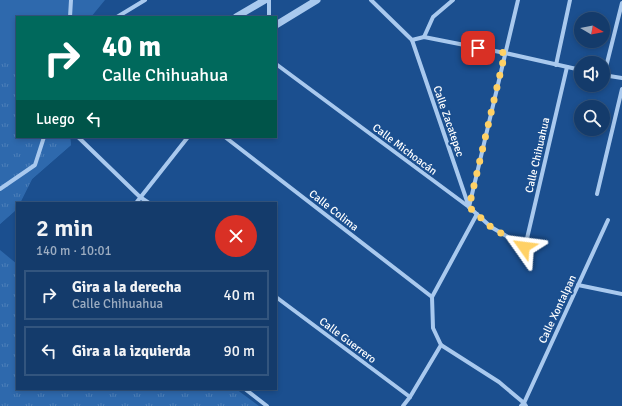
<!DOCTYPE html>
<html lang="es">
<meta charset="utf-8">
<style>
body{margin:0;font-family:Signika,sans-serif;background:#1d4271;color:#f1f3f6;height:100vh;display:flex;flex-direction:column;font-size:15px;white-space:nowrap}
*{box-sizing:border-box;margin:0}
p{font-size:13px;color:#9dadc1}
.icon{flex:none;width:22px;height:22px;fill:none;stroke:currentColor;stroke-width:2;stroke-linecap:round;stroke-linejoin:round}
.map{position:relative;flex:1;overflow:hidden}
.sheet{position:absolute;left:16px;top:202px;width:261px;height:188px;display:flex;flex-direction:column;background:#143b6b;border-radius:0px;box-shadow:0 2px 6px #0003,0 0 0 1px #33557e}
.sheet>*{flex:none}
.hud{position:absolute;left:16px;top:16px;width:261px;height:122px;border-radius:0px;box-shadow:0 2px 6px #0003,0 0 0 1px #33557e;background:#00695c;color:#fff;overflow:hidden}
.needle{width:26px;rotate:100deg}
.fabs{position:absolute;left:574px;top:12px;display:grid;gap:8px}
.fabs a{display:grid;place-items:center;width:36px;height:36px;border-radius:50%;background:#143b6b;box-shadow:0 2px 6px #0003,0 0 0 1px #33557e;font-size:20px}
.pin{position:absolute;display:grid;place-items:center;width:34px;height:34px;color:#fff;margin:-17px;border-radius:8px;box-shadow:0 2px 6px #0006}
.me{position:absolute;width:44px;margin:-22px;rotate:301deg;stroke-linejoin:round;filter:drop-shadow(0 0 3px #0008)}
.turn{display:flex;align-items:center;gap:14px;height:84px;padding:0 20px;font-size:18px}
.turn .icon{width:52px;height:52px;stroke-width:2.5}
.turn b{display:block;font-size:28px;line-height:34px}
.then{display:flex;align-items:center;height:38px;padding:0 20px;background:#0003;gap:8px;font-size:15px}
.round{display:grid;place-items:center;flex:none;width:42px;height:42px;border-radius:21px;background:#1d4271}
.head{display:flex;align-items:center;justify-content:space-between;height:68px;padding:0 20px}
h1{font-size:24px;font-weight:600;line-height:30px}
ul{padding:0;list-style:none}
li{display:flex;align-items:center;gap:12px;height:50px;margin:0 8px 6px;padding:0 12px;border:2px solid #33557e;border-radius:0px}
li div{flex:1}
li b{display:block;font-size:15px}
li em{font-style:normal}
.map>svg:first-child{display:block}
</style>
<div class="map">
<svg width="622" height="406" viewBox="0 0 622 406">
<defs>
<pattern id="park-tufts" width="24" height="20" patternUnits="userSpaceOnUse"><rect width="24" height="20" fill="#2e69ad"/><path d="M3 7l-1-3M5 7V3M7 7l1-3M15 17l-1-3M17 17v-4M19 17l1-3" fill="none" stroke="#4d80b9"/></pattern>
</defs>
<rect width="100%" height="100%" fill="#1b4f8f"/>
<!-- grass -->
<path fill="#2e69ad" d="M0,0H105L91,17H17V137H70L71,145L32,179L20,203H17V209L0,224Z"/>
<!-- park -->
<g fill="url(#park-tufts)">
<path d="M0,58L17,68V137H70L71,145L32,179L20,203H17V209L0,224Z"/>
<path d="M0,250L17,264V389H236L259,406H0Z"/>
</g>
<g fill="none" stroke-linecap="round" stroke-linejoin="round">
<!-- minor -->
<g stroke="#a9c9ee" stroke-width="4">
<path d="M371,0L412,40L424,37L505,53L581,70"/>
<path d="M70,17L71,0"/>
<path d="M117,17L145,0"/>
<path d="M269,17V0"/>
<path d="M424,37L433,17L453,0"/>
<path d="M412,40L469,207"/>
<path d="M276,64L469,207L491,227L525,247L567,67"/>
<path d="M556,65L570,0"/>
<path d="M603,75L622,78"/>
<path d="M604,75L622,3"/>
<path d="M78,137L140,197L149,203"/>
<path d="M225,137L432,297"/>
<path d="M0,189L35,165L44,137"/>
<path d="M597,194L622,89"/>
<path d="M136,203L188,137"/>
<path d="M469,207L518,0"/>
<path d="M578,285L622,294"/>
<path d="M276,297L410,397"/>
<path d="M441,345L499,382L524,403L526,406"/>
<path d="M245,389L267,406"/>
<path d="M403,406L410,397L441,345L433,328L432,297L477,214"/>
<path d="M521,406L524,403L608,220"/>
</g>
<!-- tertiary -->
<g stroke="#a9c9ee" stroke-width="7">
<path d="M236,17L265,0"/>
<path d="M276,25L317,0"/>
</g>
</g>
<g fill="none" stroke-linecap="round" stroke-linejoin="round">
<!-- route -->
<path stroke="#ffd166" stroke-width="7" stroke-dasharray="0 12.6" d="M478,48L505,53L469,207L491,227L524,247"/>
</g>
<g text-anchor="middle" stroke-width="4" stroke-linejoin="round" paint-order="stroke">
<!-- street labels -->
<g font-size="11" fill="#fff" stroke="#1b4f8f">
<text transform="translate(449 121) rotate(71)" y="4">Calle Zacatepec</text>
<text transform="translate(405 149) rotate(37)" y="4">Calle Michoacán</text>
<text transform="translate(537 155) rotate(-77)" y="4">Calle Chihuahua</text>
<text transform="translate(334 210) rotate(38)" y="4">Calle Colima</text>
<text transform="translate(557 309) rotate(-65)" y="4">Calle Xontalpan</text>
<text transform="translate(348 340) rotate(37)" y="4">Calle Guerrero</text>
</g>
</g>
</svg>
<div class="fabs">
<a><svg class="needle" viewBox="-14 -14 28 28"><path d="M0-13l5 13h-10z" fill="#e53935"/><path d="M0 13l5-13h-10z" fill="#9dadc1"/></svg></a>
<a><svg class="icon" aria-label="sound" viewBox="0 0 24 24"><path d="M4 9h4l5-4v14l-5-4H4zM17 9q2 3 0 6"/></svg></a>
<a><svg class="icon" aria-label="search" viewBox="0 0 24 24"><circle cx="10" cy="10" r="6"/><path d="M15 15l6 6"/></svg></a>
</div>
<div class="pin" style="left:478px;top:48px;background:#d93025"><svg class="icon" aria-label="arrive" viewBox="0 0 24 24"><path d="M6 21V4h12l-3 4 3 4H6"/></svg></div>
<svg class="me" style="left:524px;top:247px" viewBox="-20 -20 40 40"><path d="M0-17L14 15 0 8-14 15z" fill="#ffd166" stroke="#fff" stroke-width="4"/></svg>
<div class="hud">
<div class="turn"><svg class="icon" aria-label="right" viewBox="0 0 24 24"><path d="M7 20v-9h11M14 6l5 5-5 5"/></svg><div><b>40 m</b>Calle Chihuahua</div></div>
<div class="then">Luego<svg class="icon" aria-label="left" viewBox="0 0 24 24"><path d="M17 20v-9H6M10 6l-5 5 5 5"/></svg></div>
</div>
<section class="sheet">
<div class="head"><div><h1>2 min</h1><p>140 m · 10:01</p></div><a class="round" style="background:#d93025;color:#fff"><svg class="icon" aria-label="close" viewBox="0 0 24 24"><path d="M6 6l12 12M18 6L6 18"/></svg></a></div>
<ul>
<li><svg class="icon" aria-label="right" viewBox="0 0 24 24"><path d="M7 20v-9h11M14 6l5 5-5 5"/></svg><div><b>Gira a la derecha</b><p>Calle Chihuahua</p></div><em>40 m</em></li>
<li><svg class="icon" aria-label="left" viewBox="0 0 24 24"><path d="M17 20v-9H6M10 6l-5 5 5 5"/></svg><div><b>Gira a la izquierda</b></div><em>90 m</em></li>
</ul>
</section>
</div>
